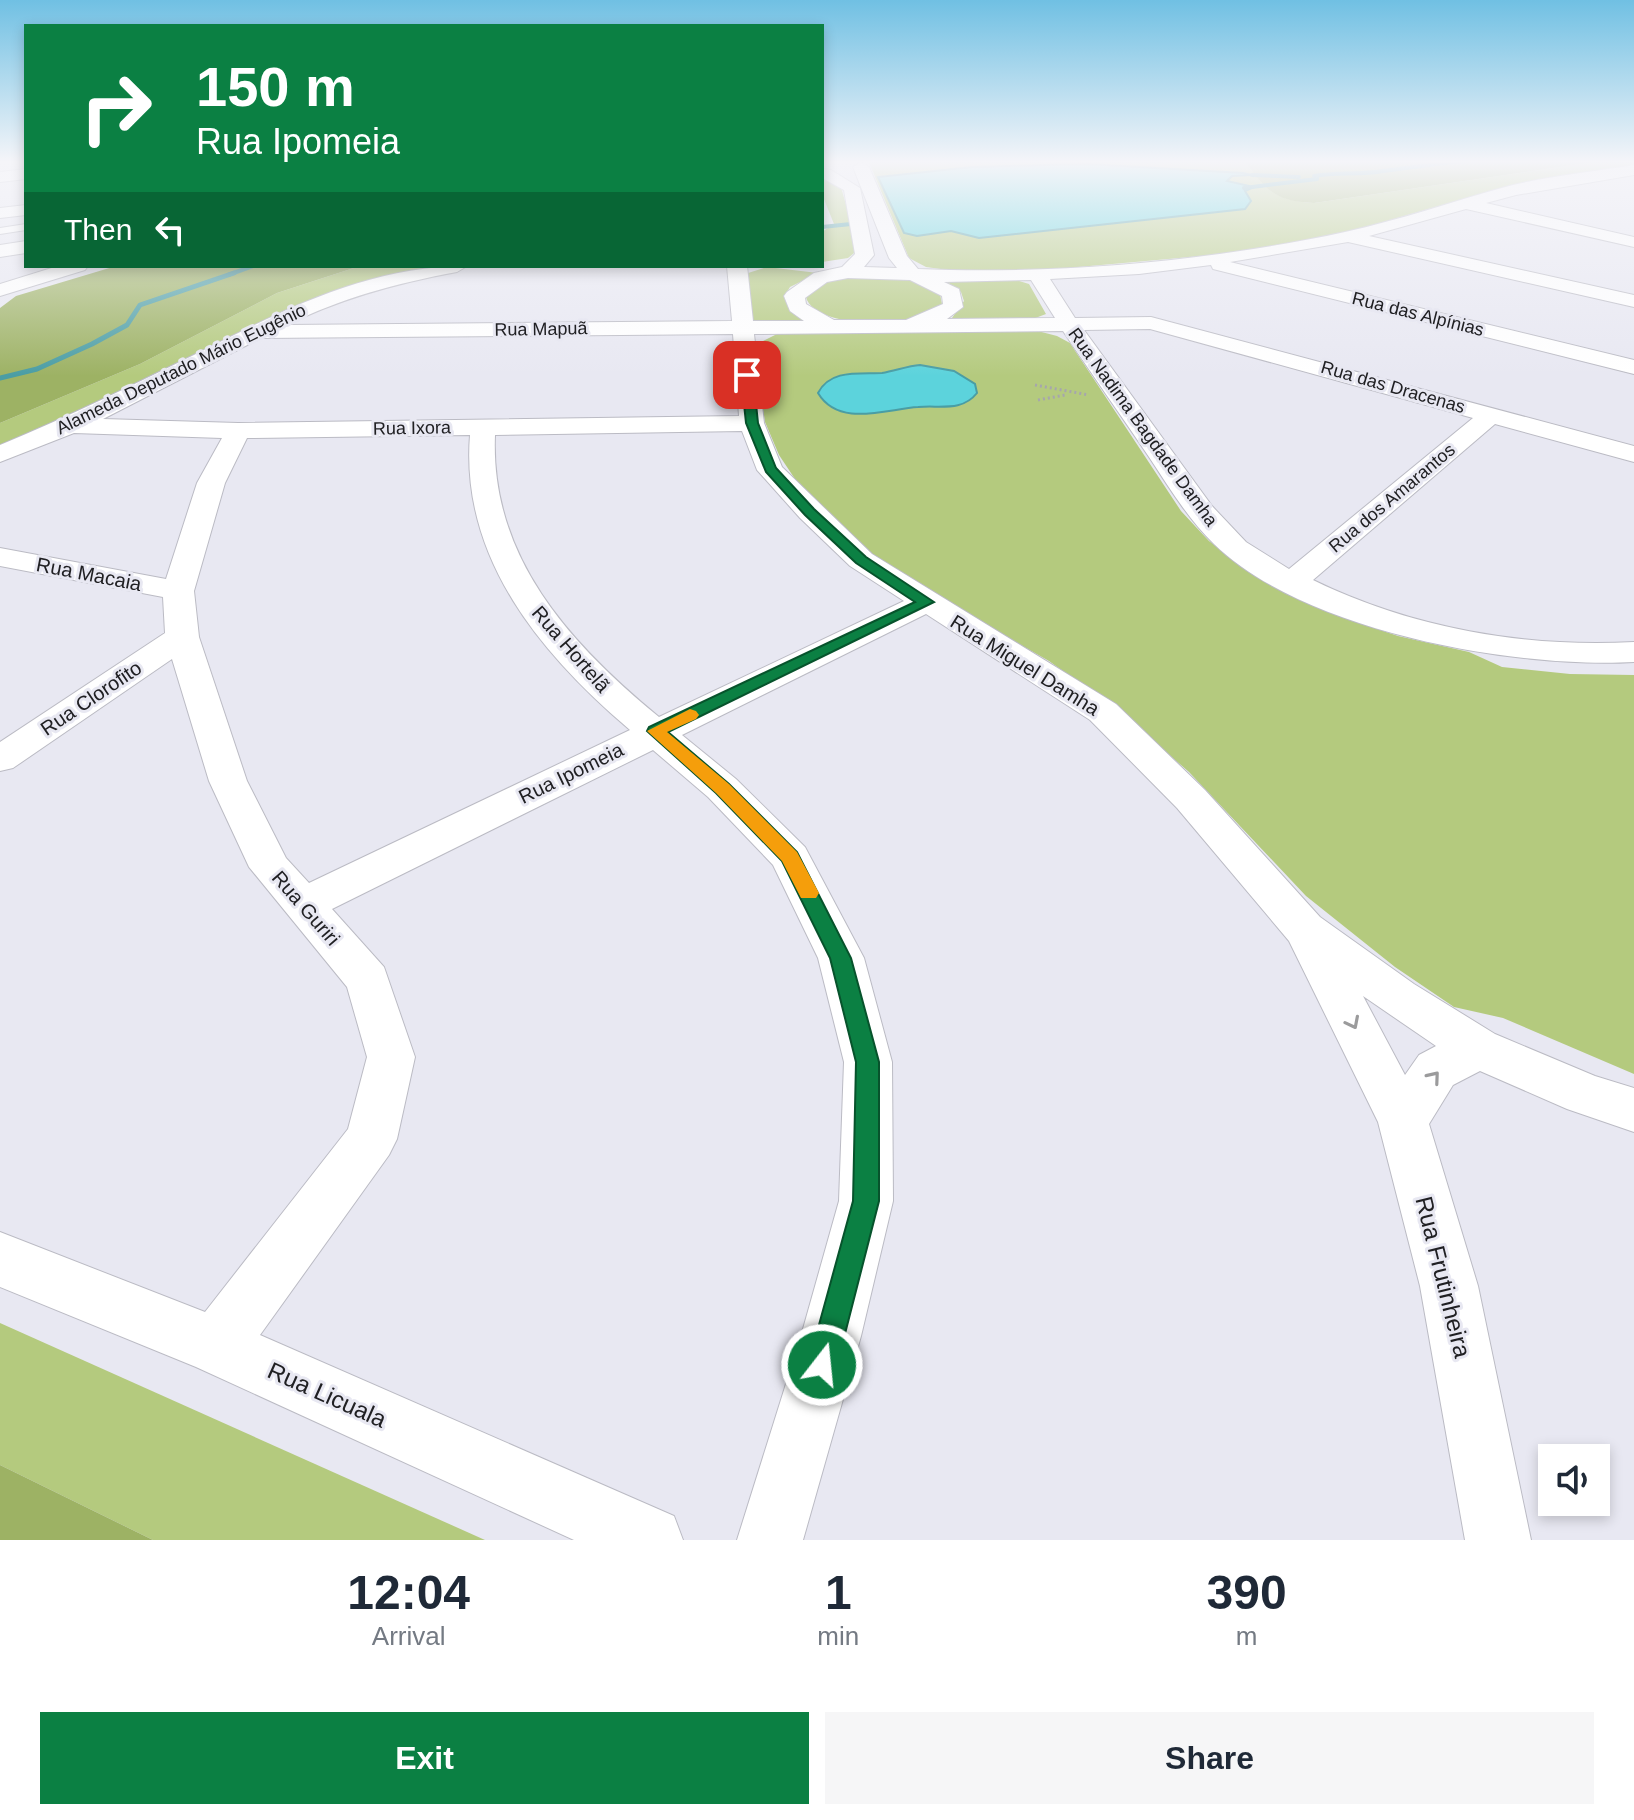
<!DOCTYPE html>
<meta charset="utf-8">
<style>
body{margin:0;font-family:Arial,sans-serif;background:#f6f6f7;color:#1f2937;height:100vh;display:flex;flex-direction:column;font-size:30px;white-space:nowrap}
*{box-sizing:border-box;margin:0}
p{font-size:26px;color:#747a83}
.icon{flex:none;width:44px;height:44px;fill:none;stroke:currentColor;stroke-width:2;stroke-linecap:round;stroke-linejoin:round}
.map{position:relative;height:1540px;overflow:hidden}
.drawer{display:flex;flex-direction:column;background:#fff;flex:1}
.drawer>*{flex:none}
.hud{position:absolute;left:24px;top:24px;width:800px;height:244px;border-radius:0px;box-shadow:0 4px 12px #0003;background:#0b8043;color:#fff;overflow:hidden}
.fabs{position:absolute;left:1538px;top:1444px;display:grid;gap:16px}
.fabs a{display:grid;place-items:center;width:72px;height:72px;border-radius:0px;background:#fff;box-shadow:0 4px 12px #0003;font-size:40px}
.pin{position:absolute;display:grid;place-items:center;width:68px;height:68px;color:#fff;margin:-34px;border-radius:16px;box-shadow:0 4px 12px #0006}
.me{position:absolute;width:88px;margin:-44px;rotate:16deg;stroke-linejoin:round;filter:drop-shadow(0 0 6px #0008)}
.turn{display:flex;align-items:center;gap:28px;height:168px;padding:0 40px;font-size:36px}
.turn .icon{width:104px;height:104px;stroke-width:2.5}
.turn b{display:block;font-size:56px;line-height:68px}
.then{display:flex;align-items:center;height:76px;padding:0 40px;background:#0003;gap:16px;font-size:30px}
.eta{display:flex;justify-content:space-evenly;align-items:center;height:136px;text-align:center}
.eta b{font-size:48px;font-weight:800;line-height:56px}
.cta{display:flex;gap:16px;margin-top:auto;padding:16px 40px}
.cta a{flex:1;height:92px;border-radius:0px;background:#0b8043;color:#fff;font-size:32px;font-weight:800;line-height:92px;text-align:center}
.cta a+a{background:#f6f6f7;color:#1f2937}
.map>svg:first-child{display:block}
</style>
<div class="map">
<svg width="1634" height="1540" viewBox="0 0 1634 1540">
<rect width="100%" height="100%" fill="#e8e8f2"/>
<!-- green -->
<g fill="#b4ca7e">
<path d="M868,160H1243C1268,191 1273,200 1314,203L1607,160H1634V167L1491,191L1349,232L1224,254L1045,270L955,271L926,267L909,258Z"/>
<path d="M822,177L840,184L859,249L848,258L822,262V232L834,224L822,194Z"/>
<path d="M360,266H441L394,275L293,307L187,362L0,447V423L140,364L277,293Z"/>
<path d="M767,267L818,273L790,287L784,297L788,307L804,321L802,323H760L751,319L745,274Z"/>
<path d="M845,277L907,278L940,294L942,304C921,328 815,331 806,297L818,285Z"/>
<path d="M1010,278L1029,284L1046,314L1030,320L952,318L964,301L961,292L947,282Z"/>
<path d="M1030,329L1057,336L1070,343L1181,511L1209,541L1250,572L1333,614L1398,636L1469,652L1502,667L1570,674L1634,675V1074L1503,1018L1454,1007L1395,967L1306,896L1189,772L1120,712L1049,661L943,601L873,556L803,491L779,455L765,422L753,346L777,334Z"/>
<path d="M0,1323L485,1540H153L0,1465Z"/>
</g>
<!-- forest -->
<g fill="#9db264">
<path d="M1243,160H1607L1314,203C1273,201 1267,190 1243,160Z"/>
<path d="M116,266H360L277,293L140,364L0,423V308L16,296Z"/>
<path d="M0,1465L153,1540H0Z"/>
</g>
<!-- water -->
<g fill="#5cd3dc" stroke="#4a9da4" stroke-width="2">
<path d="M1088,164L1243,173L1252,175L1232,176L1227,181L1254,187L1245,191L1251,201L1245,209L979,238L951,231L917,236L904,233L878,177L972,167Z"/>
<path d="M920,365L954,371L975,384L977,393C962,412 940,405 918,407C886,409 839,428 818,393C830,369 859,374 882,373C895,371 907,366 920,365Z"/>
</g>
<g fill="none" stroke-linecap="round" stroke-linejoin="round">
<!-- stream-far1 -->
<g stroke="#4a9da4" stroke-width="4">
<path d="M1252,175L1299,177"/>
<path d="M1314,176C1337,172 1360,175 1383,171C1418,167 1449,161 1484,160"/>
<path d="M1244,188L1317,179V176"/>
<path d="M822,227L851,224"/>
<path d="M228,275L253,266"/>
</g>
<!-- stream -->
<path stroke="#4a9da4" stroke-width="5" d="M0,378L37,369L92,344L127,325L140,305L234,273"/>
<defs>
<path id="lane" d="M26,224V230L0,234V228Z"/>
<g id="street">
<path d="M861,162L869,167L907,256L918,269C1055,275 1212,261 1345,232C1400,220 1454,201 1509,186C1549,176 1593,172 1634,165V175L1516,195L1486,203L1634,237V247L1466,209L1369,236L1634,295V307L1348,242L1230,262L1634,360V374L1213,269L1211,265L1139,274L1050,279L1075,318L1151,317L1634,446V462L1495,424L1313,580C1411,628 1525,648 1634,642V662C1514,669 1303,631 1214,544C1188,519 1169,487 1149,457C1120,414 1091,373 1063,331L754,334L764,423L782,467L872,554L1116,704L1205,790L1320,917L1414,984L1495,1034L1595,1076L1634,1088V1132L1567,1109L1480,1071L1453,1085L1429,1124L1478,1286L1531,1540H1465L1420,1286L1378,1122L1289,941L1177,808L1090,720L926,614L682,735L736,779L805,847L864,958L892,1062L893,1201L861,1336L803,1540H737L801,1336L839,1201L844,1062L818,958L773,865L708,797L653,750L332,909L384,967L415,1057L397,1139L389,1155L260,1335L674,1516L683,1540H574L196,1367L0,1287V1232L205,1312L348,1129L367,1057L347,987L249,867L209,781L172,659L13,768L0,771V742L165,633L163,597L0,566V548L166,579L197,483L222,438L74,433L0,462V445C68,417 133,385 198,353C284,310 368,266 467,266L457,272C397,283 341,298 287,325L732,321L727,266H747L753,321H804L790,311L784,296L787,292L814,273L842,267L855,254L844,190L822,178V169L831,170L860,188L874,255L864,267L897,268L889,258L853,167ZM848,278L910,280L942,296L943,304L906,320H834L806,304L805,298L827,282ZM1031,280L1055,318L947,319L963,307L959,289L944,282ZM1150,329L1473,418L1289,569L1246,542L1212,506L1084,330ZM733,334L739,416L238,423L103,419L261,338ZM742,431L757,470L800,518L850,566L904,601L659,717C570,644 490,557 495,435ZM470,435C460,559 542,655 630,730L309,883L286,858L247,781L199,637L194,591L225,483L247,438ZM1363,996L1436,1046L1419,1055L1405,1075Z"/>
<path d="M26,169V179L0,182V172Z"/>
<path d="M26,205V215L0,218V208Z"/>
<path d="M26,241V253L0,257V245Z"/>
<path d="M58,266H88L85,270L0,296V284Z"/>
</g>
</defs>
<!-- lane casing -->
<use href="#lane" stroke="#bbbbc4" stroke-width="2"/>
<!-- street casing -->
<use href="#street" stroke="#bbbbc4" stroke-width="2"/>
<!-- path -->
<g stroke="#a6a6ad" stroke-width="3" stroke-dasharray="2 3" stroke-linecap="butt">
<path d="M1035,385L1089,395"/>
<path d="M1038,400L1065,395"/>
</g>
<!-- lane -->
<use href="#lane" fill="#fff" fill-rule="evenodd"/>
<!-- street -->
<use href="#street" fill="#fff" fill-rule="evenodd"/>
</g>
<!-- one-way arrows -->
<defs><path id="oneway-chevron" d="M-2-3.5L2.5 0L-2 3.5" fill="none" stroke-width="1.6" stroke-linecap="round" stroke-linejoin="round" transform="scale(2)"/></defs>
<g stroke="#9b9b9c">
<use href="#oneway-chevron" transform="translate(1353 1023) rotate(63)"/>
<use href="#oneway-chevron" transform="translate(1434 1077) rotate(-50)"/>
</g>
<!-- sky -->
<linearGradient id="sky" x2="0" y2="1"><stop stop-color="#70c0e3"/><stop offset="0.43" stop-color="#f5f5f9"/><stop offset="1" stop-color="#f5f5f9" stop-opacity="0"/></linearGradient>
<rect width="1634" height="376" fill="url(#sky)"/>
<!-- route -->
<path fill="#0b8043" stroke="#07532c" stroke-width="2" d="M747,371L753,375L758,423L776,468L814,509L866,557L934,602L668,732L729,784L797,852L851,958L879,1062V1201L837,1365L832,1375L822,1379L812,1375L808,1365L853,1201L856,1062L830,958L782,861L716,793L647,731L649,727L915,602L856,563L805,515L766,472L746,423L741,375Z"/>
<!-- slow -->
<path fill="#f59e0b" d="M690,709L696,711L699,715L696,719L667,732L729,784L797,852L819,893L816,898H801L782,861L716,793L647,731Z"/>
<g text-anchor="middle" stroke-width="6" stroke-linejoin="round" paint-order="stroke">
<!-- far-street labels -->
<g font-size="18" fill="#202023" stroke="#e8e8f2">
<text transform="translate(1418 314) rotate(14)" y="6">Rua das Alpínias</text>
<text transform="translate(541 329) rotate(-1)" y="6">Rua Mapuã</text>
<text transform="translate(181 369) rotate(-26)" y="6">Alameda Deputado Mário Eugênio</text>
<text transform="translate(1393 387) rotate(16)" y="6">Rua das Dracenas</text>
<text transform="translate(1143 427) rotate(54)" y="6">Rua Nadima Bagdade Damha</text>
<text transform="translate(412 428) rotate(-1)" y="6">Rua Ixora</text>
<text transform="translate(1392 498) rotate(-40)" y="6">Rua dos Amarantos</text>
</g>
<!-- street labels -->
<g font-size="20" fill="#202023" stroke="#e8e8f2">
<text transform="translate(89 574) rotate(11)" y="7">Rua Macaia</text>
<text transform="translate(571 649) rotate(49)" y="7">Rua Hortelã</text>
<text transform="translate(1025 665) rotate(32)" y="7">Rua Miguel Damha</text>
<text transform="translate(91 698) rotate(-34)" y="7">Rua Clorofito</text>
<text transform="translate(571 773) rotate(-26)" y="7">Rua Ipomeia</text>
<text transform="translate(306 908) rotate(49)" y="7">Rua Guriri</text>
</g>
<!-- near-street labels -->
<g font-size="24" fill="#202023" stroke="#e8e8f2">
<text transform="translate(1443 1277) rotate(76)" y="8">Rua Frutinheira</text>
<text transform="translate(327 1395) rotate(24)" y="8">Rua Licuala</text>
</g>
</g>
</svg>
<div class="fabs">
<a><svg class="icon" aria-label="sound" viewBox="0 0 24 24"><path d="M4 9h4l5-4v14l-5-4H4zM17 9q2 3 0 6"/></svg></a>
</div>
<div class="pin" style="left:747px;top:375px;background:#d93025"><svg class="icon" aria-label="arrive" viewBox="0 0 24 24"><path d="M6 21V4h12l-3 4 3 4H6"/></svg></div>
<svg class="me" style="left:822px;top:1365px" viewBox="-20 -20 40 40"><circle r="17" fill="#0b8043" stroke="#fff" stroke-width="3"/><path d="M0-11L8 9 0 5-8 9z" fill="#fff"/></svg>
<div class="hud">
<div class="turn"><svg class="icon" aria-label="right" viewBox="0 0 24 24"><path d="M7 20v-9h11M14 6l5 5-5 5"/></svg><div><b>150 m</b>Rua Ipomeia</div></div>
<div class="then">Then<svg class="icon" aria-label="left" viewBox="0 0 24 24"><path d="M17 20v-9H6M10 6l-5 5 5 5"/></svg></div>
</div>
</div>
<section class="drawer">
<div class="eta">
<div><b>12:04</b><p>Arrival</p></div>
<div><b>1</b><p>min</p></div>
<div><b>390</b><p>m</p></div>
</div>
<div class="cta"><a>Exit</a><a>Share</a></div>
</section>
